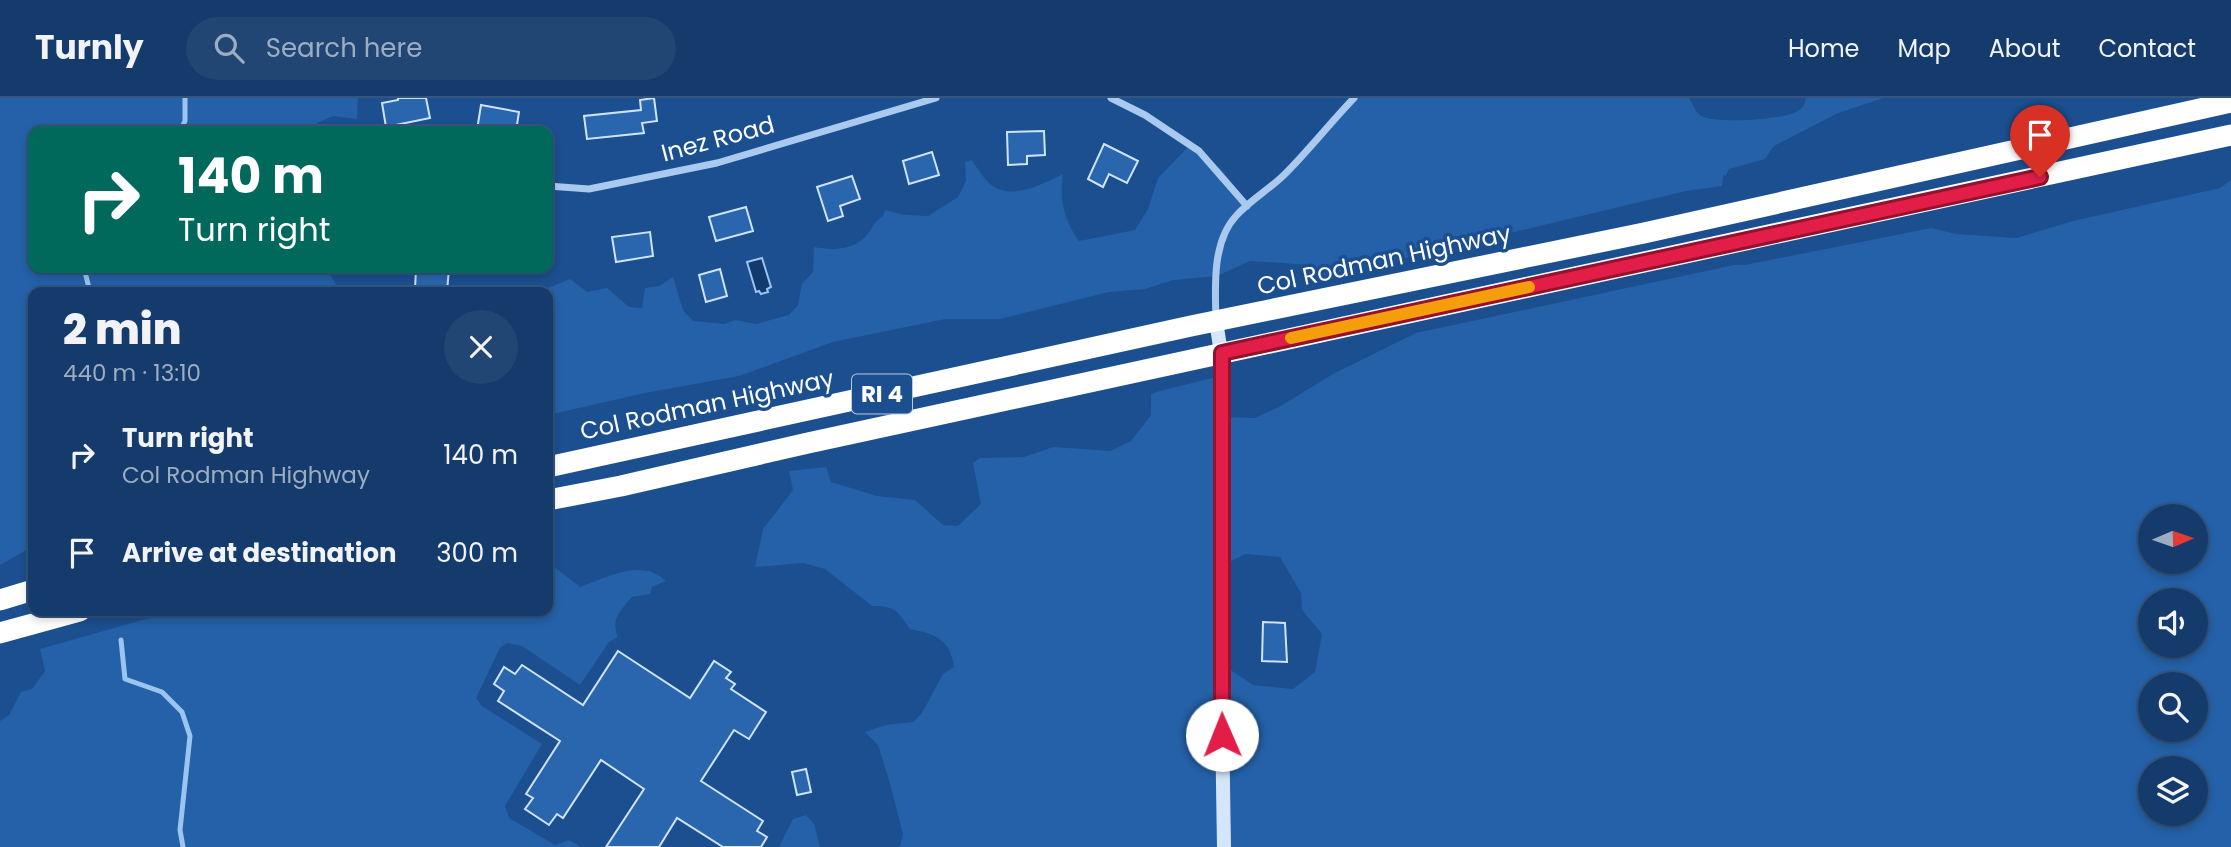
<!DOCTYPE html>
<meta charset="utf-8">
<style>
body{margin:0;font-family:Poppins,sans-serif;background:#214673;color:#f1f3f6;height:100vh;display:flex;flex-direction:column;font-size:26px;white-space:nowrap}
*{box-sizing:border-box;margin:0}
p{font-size:23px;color:#9dadc1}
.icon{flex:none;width:38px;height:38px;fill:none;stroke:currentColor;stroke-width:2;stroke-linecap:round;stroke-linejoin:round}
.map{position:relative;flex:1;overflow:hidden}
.sheet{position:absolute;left:28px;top:189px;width:525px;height:329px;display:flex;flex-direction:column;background:#143b6b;border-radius:14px;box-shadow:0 4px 10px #0003,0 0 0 2px #33557e}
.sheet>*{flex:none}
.guide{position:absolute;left:28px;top:28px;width:525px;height:147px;border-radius:14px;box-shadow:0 4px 10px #0003,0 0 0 2px #33557e;background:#00695c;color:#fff;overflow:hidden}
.needle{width:46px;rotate:88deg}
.fabs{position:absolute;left:2138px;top:406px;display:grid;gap:14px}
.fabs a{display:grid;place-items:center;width:70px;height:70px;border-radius:50%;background:#143b6b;box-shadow:0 4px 10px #0003,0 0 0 2px #33557e;font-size:35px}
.pin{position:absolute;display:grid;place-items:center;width:60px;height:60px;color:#fff;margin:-72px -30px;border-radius:50% 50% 50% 0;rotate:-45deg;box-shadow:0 0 7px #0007}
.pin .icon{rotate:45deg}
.me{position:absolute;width:77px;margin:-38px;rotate:359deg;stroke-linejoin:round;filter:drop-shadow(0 0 5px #0008)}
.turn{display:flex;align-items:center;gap:24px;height:147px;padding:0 35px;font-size:32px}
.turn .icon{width:91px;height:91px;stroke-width:2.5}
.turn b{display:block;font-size:49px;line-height:60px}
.round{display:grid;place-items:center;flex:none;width:74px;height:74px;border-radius:37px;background:#214673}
.headline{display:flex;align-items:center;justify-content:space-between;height:119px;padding:0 35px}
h1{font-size:42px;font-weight:800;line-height:52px}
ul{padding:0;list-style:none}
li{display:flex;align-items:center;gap:21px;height:98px;padding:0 35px}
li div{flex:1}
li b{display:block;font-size:26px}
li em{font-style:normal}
header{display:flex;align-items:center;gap:42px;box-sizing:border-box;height:98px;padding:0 35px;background:#143b6b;border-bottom:2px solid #33557e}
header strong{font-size:33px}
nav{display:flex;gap:38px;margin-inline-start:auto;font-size:24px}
.search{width:490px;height:63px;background:#214673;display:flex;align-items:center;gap:18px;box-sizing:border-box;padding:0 24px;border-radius:38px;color:#9dadc1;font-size:26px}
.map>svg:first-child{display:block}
</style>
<header>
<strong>Turnly</strong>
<div class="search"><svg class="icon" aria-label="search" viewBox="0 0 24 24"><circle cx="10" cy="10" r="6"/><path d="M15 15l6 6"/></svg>Search here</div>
<nav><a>Home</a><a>Map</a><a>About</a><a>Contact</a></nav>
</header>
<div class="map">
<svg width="2231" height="749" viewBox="0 0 2231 749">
<rect width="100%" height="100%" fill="#1b4f8f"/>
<!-- green -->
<g fill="#2461a8" fill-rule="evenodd">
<path d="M0,0H358L357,21L333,18L317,25L315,33H33V170H326L337,188L352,194H33V450L28,451L0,467Z"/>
<path d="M1356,0H1689C1693,6 1695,14 1701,18C1715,26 1785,22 1798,13C1803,10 1805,6 1806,0H1883L1838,15L1774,48L1765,61L1729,71L1726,78L1723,77L1722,88L1686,93L1322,180L1309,167L1250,163L1217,178L1173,182L1145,191L1109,194L1000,221H945L833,244L739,278L645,295L548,317V194H538L570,181L587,194L607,190L629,209L642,210L645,190L659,188L673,179L683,212L693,223L724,226L735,222L756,226L789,217L798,207L802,186L813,174L814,149C830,152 850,153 864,140C873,132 870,127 883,118L885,112L905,117L928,118L958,99L966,83L965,64L972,62C977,70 983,79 989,85C1009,104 1043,86 1063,76C1059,101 1064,122 1079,143L1135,132L1148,111L1158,80L1190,47L1195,49L1221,71L1246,103L1252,105Z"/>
<path d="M2231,82V749H897L900,748L903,736L889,682L878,647L865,634L886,627L913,624L922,615L943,576L954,569C950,541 935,536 910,531C899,513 893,507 872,508L825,471L803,465L755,469L763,431L793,392L789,373L826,369L831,384L877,398L915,402L943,427L958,428L981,406L973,365L980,360L1024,359L1053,349L1110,353L1131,343L1151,317V296L1160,293L1220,278L1223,319L1255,320L1279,309L1333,276L1416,235L1734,167H1745L1931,130L1956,136L2016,140L2073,123L2220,90ZM2151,418H2196V464H2151ZM1246,456L1280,459L1301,495L1302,512L1322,536L1315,574L1293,591L1253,587L1223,567L1225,466ZM2151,502H2196V548H2151ZM2151,586H2196V632H2151ZM2151,670H2196V716H2151Z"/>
<path d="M548,464L580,489C608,479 641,460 666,483L652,489L650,496L632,499C621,512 610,521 618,539L609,544L580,587L522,548L507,545L500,550L476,600L482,608L542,646L505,708L509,720L555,747L569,742L581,749H0V623L9,617L21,594L32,591L45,573L40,551L174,513H548Z"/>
<path d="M806,717L814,726L820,749H779L793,721Z"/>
</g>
<!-- water -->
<path fill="#123a6d" stroke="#9cc4f0" stroke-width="2" d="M762,160L771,189L767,191L768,194L761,196L759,193L756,194L747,164Z"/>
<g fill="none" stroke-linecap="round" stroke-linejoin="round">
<!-- stream -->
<g stroke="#9cc4f0" stroke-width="5">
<path d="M180,33L185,23V0"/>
<path d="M84,170L90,194"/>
<path d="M121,542L125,581L162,594L182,614L190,638L180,732L183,749"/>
</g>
</g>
<!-- building -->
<g fill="#2a66ad" stroke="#cfe3fa" stroke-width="2">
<path d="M398,0H426L430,20L386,29L382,5L398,2Z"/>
<path d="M654,0L657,23L642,25L644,35L587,41L584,18L641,12L640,2Z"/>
<path d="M481,7L519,14L516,33L477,32Z"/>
<path d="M1044,33L1045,57L1027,58V66L1008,67L1007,34Z"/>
<path d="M1104,46L1138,63L1127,85L1109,76L1103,89L1088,81Z"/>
<path d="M932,54L939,77L909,86L903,63Z"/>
<path d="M852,78L860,101L840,108L843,118L828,123L817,89Z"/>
<path d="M746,109L753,133L716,143L709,119Z"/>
<path d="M650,134L653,158L616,164L612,139Z"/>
<path d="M416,170H449L447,194L415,192Z"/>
<path d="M720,171L727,198L706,204L699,177Z"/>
<path d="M1263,524L1285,525L1287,564L1262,563Z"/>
<path d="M618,553L690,600L714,563L731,574L726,580L735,586L731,591L766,614L749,641L734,632L701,683L763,723L757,733L767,739L761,749H723L677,720L659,749H606L644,691L601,662L563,720L557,716L549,727L525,711L533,700L526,696L560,643L498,603L504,593L494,586L504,569L515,576L522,567L583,607Z"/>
<path d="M806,671L811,694L797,697L792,674Z"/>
</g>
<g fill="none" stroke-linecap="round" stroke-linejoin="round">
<!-- street -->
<g stroke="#a9c9ee" stroke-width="7">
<path d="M1111,0L1145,17L1199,53L1247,108"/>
<path d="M548,88L589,91L717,65L936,0"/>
<path d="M1216,222C1215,189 1212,144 1236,118C1250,102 1270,91 1285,76C1309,52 1330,25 1354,0"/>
</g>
<!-- secondary -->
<path stroke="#d6e6fa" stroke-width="14" d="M1216,223L1221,255V561L1224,749"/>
<!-- highway -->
<g stroke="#fff" stroke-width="21">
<path d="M548,369L1191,228L1644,135L2231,4"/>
<path d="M548,402L621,388L808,345L2231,37"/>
<path d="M0,502L33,492"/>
<path d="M0,535L80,513"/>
</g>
</g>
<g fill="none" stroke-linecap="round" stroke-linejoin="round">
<defs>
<path id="route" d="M1222,637V255L2040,79"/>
</defs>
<!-- route casing -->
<use href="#route" stroke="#92132f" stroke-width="18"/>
<!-- route -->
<use href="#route" stroke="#e11d48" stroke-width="12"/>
<!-- slow -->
<path stroke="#f59e0b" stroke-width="12" d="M1291,240L1529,189"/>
</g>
<g text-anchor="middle" stroke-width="7" stroke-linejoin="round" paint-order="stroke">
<!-- shield labels -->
<rect fill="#1b4f8f" stroke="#bbcadd" stroke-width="2" x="852" y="276.5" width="60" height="39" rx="5"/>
<g font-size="23" font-weight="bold" fill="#fff">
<text x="882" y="304">RI 4</text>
</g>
<!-- street labels -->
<g font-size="24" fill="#fff" stroke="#1b4f8f">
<text transform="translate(718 41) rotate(-15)" y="8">Inez Road</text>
<text transform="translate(1384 162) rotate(-12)" y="8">Col Rodman Highway</text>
<text transform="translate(707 307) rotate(-12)" y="8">Col Rodman Highway</text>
</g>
</g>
</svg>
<div class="fabs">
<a><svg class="needle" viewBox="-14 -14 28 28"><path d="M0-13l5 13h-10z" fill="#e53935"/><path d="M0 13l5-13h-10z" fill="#9dadc1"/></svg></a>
<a><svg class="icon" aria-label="sound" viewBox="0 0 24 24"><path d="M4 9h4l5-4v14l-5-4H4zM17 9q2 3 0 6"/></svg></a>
<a><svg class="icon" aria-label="search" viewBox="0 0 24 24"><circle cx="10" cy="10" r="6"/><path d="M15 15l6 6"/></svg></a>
<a><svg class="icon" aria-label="layers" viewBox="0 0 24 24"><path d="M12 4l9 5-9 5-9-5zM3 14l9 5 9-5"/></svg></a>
</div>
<div class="pin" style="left:2040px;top:79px;background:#d93025"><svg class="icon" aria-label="arrive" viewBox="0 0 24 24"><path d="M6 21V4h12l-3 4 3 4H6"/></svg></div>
<svg class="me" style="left:1222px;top:637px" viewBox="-20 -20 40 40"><circle r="19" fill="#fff"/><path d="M0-13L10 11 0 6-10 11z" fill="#e11d48"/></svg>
<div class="guide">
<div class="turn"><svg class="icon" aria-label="right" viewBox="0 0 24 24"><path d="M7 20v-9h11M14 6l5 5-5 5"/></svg><div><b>140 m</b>Turn right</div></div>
</div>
<section class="sheet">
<div class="headline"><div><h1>2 min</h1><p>440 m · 13:10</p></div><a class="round"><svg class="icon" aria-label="close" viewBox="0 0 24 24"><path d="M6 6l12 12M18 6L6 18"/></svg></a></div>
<ul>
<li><svg class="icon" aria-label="right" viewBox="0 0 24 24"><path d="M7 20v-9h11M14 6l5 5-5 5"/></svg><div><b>Turn right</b><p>Col Rodman Highway</p></div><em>140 m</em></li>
<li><svg class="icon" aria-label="arrive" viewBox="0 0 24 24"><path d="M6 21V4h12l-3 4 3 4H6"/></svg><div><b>Arrive at destination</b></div><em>300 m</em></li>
</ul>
</section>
</div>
